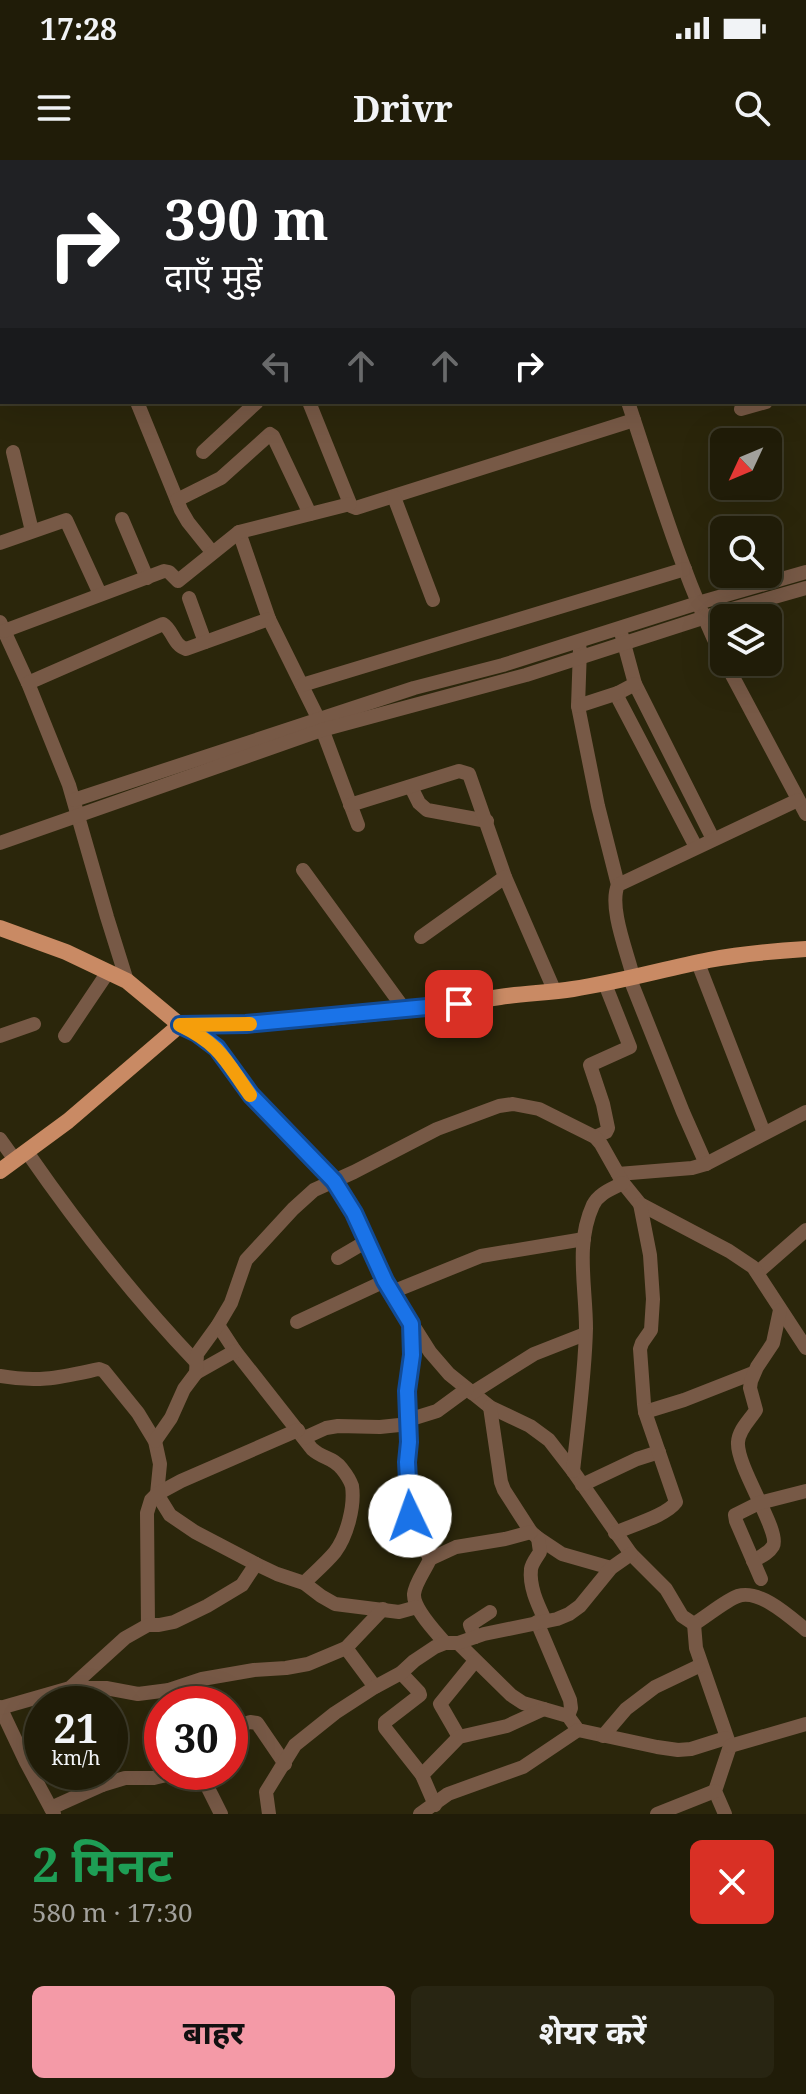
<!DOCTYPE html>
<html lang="hi">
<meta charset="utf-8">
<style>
body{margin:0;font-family:"Noto Serif","Noto Sans Devanagari",serif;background:#282512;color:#f1f3f6;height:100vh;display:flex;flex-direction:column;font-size:30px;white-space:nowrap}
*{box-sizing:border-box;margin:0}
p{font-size:26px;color:#a2a19c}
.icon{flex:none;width:44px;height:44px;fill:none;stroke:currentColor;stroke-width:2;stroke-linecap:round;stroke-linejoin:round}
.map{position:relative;height:1654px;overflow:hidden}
.details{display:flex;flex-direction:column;background:#201c08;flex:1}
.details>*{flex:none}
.hud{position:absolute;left:0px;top:0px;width:806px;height:244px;box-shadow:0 8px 32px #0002,0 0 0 2px #3d3a29;background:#202124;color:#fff;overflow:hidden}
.needle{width:52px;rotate:226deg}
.fabs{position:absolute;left:710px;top:268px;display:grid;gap:16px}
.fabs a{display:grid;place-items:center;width:72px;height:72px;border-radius:12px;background:#201c08;box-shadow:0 8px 32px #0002,0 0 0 2px #3d3a29;font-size:40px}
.speed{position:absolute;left:24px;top:1526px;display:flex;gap:16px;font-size:40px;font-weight:700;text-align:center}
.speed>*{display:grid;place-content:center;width:104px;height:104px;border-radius:50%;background:#201c08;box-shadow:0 8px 32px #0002,0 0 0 2px #3d3a29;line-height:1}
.speed small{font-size:20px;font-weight:400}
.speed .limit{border:12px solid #d22;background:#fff;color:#111}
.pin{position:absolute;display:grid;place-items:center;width:68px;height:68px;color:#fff;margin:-34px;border-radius:16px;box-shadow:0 4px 12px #0006}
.me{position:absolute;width:88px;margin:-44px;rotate:357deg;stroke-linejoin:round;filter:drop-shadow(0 0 6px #0008)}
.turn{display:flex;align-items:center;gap:28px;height:168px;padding:0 32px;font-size:36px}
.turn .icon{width:104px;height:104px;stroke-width:2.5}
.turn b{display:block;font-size:56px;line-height:68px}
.lanes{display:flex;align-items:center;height:76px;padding:0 32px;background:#0003;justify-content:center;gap:40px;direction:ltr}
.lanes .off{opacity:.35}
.round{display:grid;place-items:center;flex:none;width:84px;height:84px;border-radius:12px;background:#282512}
.head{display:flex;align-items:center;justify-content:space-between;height:136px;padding:0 32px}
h1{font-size:48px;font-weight:700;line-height:60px;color:#1e9e55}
.primary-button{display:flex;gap:16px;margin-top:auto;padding:16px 32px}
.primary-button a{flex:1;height:92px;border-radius:12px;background:#f49aa7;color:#111;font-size:32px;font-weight:700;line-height:92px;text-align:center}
.primary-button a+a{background:#282512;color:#f1f3f6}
.status{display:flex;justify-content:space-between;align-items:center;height:56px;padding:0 40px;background:#201c08;direction:ltr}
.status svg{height:22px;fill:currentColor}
header{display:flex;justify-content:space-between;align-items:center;height:104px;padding:0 32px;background:#201c08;font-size:36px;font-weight:700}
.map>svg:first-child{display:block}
</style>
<div class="status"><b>17:28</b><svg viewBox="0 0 49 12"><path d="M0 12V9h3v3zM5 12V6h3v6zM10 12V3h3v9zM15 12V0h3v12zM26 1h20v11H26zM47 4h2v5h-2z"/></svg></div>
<header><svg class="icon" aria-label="menu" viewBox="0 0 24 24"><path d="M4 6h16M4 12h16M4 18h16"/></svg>Drivr<svg class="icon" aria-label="search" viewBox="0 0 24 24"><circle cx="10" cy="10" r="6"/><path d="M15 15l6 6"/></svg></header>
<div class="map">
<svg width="806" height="1654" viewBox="0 0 806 1654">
<rect width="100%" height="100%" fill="#2b260b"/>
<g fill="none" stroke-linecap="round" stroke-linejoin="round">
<!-- minor -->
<g stroke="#775946" stroke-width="14">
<path d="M438,0L439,2"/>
<path d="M509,0L510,2"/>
<path d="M770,0L772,2"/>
<path d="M117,2L119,0"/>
<path d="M804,34L806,36"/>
<path d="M804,124L806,126"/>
<path d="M804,231H806"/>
<path d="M137,242L181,350L188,362L212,392"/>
<path d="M309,242L351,346L356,348L634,260"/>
<path d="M628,242C657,329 683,418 724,500"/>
<path d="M741,249L766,242"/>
<path d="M13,292L32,371"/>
<path d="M203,292L257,242"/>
<path d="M394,337L433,440"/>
<path d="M177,340L221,318L270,274L273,276L310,354"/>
<path d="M122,359L147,418"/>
<path d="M239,372L269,459L318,558L358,665"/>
<path d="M0,383L66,360L100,434"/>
<path d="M189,438L205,482"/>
<path d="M0,462L28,523L69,625L107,757L127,821"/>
<path d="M4,471L164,411L169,412L178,421L239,372L350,344"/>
<path d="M622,476L635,524L713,679"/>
<path d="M580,489L578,546L598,646L618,725"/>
<path d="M725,502L806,654"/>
<path d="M28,523L163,464C173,470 173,485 186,489L269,459"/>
<path d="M635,524L618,533L619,540L696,687"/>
<path d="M302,525L685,409"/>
<path d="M578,546L618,533"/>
<path d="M411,627L419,643L427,650L487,661"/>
<path d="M74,640L414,528L503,505L698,443L806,412"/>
<path d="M350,645L459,611L469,614L505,717L555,832"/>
<path d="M0,683L322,570L526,515L718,453L806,428"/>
<path d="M303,710L405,850"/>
<path d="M421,777L505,717"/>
<path d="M698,803L764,973"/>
<path d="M631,809C625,787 609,745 618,725L798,640"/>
<path d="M630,819L683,952L706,1004"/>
<path d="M180,865L197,873L217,888L254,939L334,1021L354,1053L385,1121L430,1192L449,1214L490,1247L530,1266L549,1280L573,1311L631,1394L666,1429L682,1456L694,1464C706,1457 726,1440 738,1436C760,1429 790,1457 806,1470"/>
<path d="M0,876L34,864"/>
<path d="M65,876L104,818"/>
<path d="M595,977L606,972L608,968L603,944L590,905L630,887L605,824"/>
<path d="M0,979L15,1000"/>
<path d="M27,992C79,1067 133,1136 196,1202"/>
<path d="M618,1014L692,1008L706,1004L806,952"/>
<path d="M338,1098L367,1081"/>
<path d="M758,1112L806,1070"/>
<path d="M392,1132L481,1096L584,1079"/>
<path d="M297,1162L385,1121"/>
<path d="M411,1164L412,1195L407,1240L409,1282L407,1302L410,1356L430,1399C426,1409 415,1423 414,1434C413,1449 436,1472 445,1483"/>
<path d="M218,1165L235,1191L312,1289C323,1299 333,1297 342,1309C346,1314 350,1320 352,1326C355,1346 347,1376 335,1392C326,1403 314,1413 304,1423"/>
<path d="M196,1213L235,1191"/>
<path d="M0,1216C40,1223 61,1217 99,1209L104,1211L138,1253L155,1281L160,1304L157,1334L170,1355L195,1372L256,1404L277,1414L304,1423L321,1436L335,1444L399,1452L417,1447"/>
<path d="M472,1233L534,1194L585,1174"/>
<path d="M490,1247L501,1322L504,1330L531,1372L538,1378L562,1394L611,1408"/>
<path d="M645,1252L684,1240L753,1213"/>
<path d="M408,1260L437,1251L467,1229"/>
<path d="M304,1278L326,1268L338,1266L380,1267L409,1264"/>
<path d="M155,1281L171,1258L184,1229L196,1213L197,1194L218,1165L231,1143L246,1100L293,1049L314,1030L354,1012L437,969L499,946L513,944L539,949L595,977L601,984L623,1023L640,1044L729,1091L753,1107L806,1188"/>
<path d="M573,1311C578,1264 585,1215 586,1168C586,1127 575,1084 593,1045C599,1033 612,1029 623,1023"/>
<path d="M582,1325L637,1299L659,1292"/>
<path d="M615,1373C632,1365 666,1356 676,1342L645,1252L644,1244L640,1189L642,1183L651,1170L653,1139L650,1095L640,1044"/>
<path d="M538,1378L540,1392C537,1397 532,1403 531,1409C529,1427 538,1445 545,1460"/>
<path d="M430,1399L456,1387L505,1379L531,1372"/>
<path d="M753,1401C760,1397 769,1393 773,1386C781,1371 736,1307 738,1282C739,1269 750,1260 756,1250L750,1228L751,1221L757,1207L773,1183L780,1150"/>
<path d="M761,1419L736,1361L735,1355L759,1343L806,1331"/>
<path d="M537,1462L570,1540L571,1548L568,1556"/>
<path d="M694,1464L696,1488L730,1586L715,1631L725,1654"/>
<path d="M148,1465L147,1353L151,1340L157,1334L181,1321L298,1270"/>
<path d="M475,1477L470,1465L490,1452"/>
<path d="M458,1483L511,1535L523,1543L568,1556L578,1570L657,1587L678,1590L691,1589L726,1578"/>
<path d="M346,1488L375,1527"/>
<path d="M401,1513L419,1532L420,1535L385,1562V1568L422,1615"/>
<path d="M70,1528H106L138,1534L169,1530L202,1519L254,1510L286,1508L308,1504L346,1488L383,1449"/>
<path d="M169,1530L178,1544"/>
<path d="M0,1547L26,1602L54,1654"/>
<path d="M0,1548L70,1528L125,1478L148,1465H159L174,1462L207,1446L242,1425L256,1404"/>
<path d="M230,1569L250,1562L257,1563L285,1604"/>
<path d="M603,1576L626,1549L655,1527L701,1505"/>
<path d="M459,1577L440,1544L475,1501"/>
<path d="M730,1586L806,1564"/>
<path d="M230,1594L238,1592"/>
<path d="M93,1612L102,1625L125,1618H154L179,1612"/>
<path d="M200,1612L221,1654"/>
<path d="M435,1645L422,1615L459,1577L507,1566L544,1549"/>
<path d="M51,1648L102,1625"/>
<path d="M269,1654L266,1632L295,1585L335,1553L375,1527L401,1513L414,1501L435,1487L445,1483H458L484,1474L557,1459L569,1454L580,1446L611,1408L631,1394"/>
<path d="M420,1654L448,1634L523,1607L578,1570"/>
<path d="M657,1654L715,1631"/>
</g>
<!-- major -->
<g stroke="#c98a64" stroke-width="16">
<path d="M0,768L66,792L127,821L180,865"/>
<path d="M180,865C287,864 395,853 500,837C525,833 549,833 573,829C619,822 664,809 709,800C741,794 774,791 806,789"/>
<path d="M0,1011L68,961L180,865"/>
</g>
</g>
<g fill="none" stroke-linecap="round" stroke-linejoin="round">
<defs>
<path id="route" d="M410,1356L407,1302L409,1282L407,1231L412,1195L411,1164L385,1121L354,1053L334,1021L251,935L217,888L197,873L180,865L246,864L459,844"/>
</defs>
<!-- route casing -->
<use href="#route" stroke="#114b97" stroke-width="20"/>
<!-- route -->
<use href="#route" stroke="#1a73e8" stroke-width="14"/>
<!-- slow -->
<path stroke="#f59e0b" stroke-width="14" d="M250,864L180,865C221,885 225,900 250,935"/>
</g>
</svg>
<div class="fabs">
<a><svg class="needle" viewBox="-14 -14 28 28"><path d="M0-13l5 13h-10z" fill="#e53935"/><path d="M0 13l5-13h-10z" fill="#a2a19c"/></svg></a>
<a><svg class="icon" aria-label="search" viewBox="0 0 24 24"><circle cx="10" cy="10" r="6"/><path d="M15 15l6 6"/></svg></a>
<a><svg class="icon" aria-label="layers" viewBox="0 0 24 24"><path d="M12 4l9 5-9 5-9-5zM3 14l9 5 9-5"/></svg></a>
</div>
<div class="speed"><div>21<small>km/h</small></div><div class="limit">30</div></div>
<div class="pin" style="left:459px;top:844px;background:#d93025"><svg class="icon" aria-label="arrive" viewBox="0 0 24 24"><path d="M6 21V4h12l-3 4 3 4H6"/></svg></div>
<svg class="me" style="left:410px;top:1356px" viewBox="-20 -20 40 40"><circle r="19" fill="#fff"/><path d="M0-13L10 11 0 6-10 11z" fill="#1a73e8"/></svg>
<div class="hud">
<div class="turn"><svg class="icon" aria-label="right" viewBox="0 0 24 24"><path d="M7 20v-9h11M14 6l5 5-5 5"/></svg><div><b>390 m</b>दाएँ मुड़ें</div></div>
<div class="lanes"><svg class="icon off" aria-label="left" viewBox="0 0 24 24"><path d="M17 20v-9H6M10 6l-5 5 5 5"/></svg><svg class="icon off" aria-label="ahead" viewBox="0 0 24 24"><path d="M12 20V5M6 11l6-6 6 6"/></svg><svg class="icon off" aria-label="ahead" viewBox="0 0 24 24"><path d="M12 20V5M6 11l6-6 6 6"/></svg><svg class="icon" aria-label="right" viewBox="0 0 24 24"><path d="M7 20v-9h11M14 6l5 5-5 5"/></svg></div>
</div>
</div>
<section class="details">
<div class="head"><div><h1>2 मिनट</h1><p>580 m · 17:30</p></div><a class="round" style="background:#d93025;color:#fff"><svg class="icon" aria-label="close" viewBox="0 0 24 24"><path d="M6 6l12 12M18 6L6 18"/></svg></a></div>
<div class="primary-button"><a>बाहर</a><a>शेयर करें</a></div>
</section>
